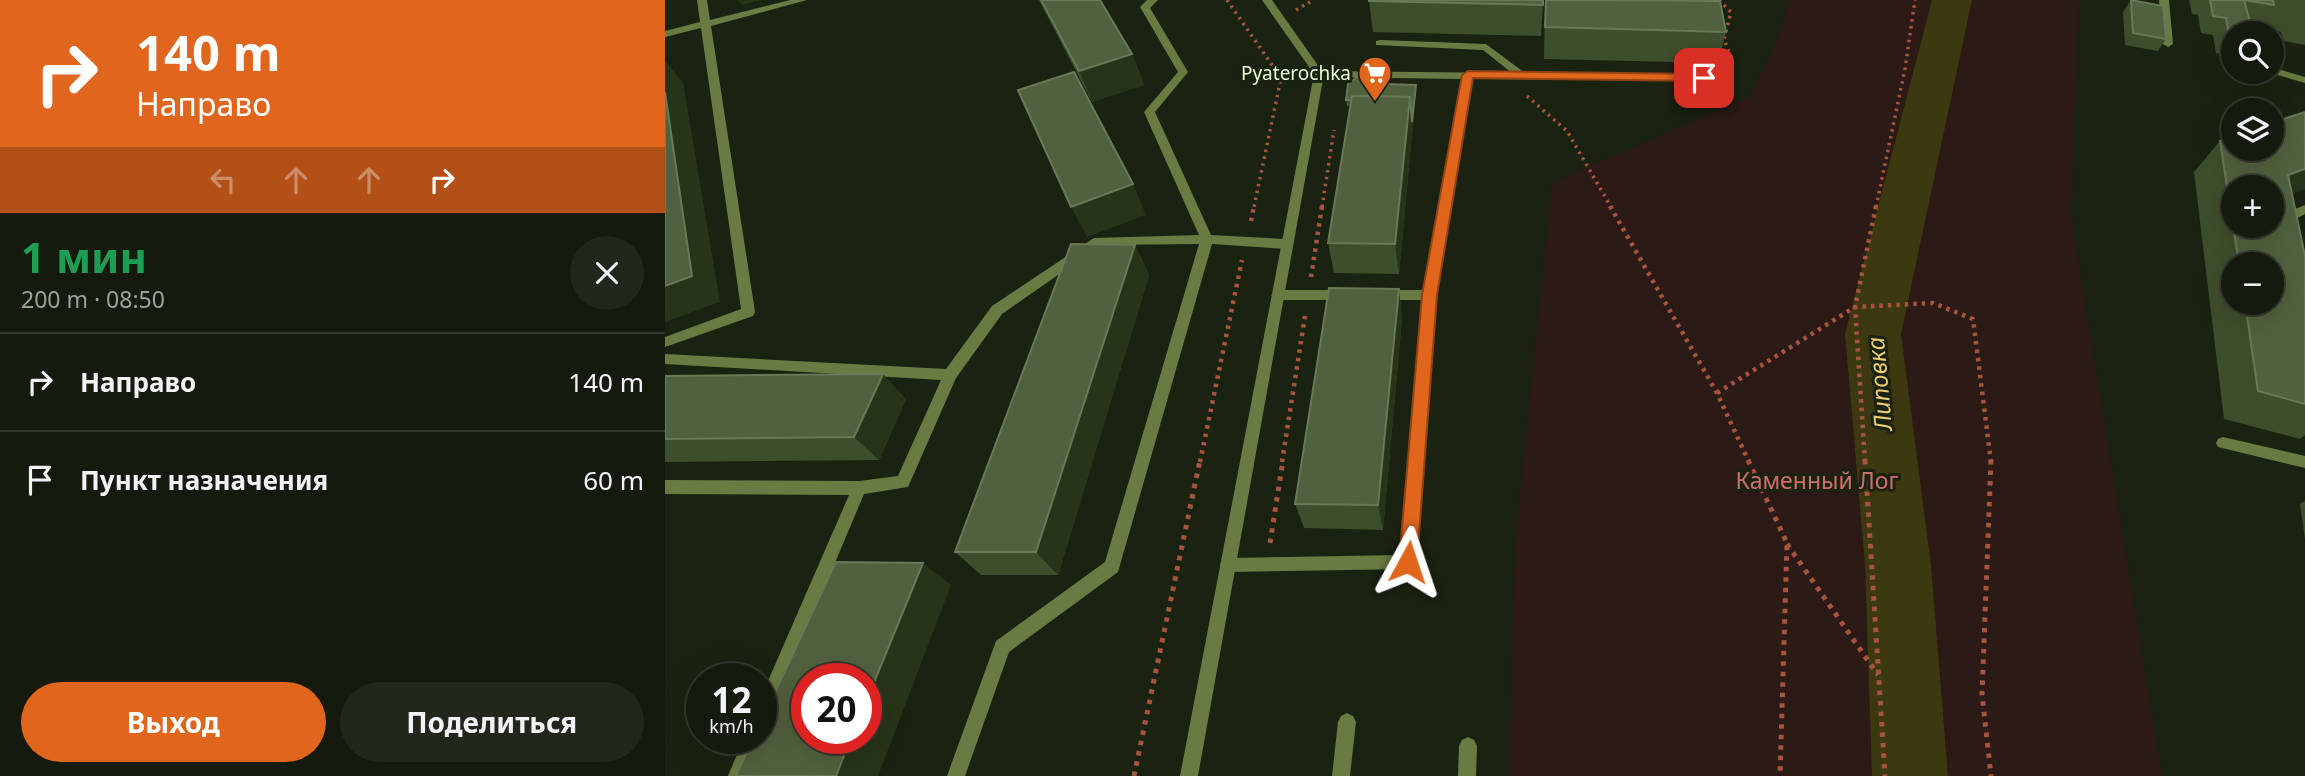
<!DOCTYPE html>
<html lang="ru">
<meta charset="utf-8">
<style>
body{margin:0;font-family:"Noto Sans",sans-serif;background:#21271b;color:#f1f3f6;height:100vh;display:flex;flex-direction:column;font-size:26px;white-space:nowrap}
*{box-sizing:border-box;margin:0}
p{font-size:23px;color:#9da19d}
.icon{flex:none;width:38px;height:38px;fill:none;stroke:currentColor;stroke-width:2;stroke-linecap:round;stroke-linejoin:round}
.map{position:relative;flex:1;overflow:hidden}
.details{display:flex;flex-direction:column;background:#141a0d;width:665px}
.details>*{flex:none}
.top-card{background:#e0651d;color:#fff;overflow:hidden}
.controls{position:absolute;left:1556px;top:21px;display:grid;gap:14px}
.controls a{display:grid;place-items:center;width:63px;height:63px;border-radius:50%;background:#141a0d;box-shadow:0 7px 28px #0002,0 0 0 2px #33382e;font-size:35px}
.speed{position:absolute;left:21px;top:663px;display:flex;gap:14px;font-size:35px;font-weight:700;text-align:center}
.speed>*{display:grid;place-content:center;width:91px;height:91px;border-radius:50%;background:#141a0d;box-shadow:0 7px 28px #0002,0 0 0 2px #33382e;line-height:1}
.speed small{font-size:18px;font-weight:400}
.speed .limit{border:10px solid #d22;background:#fff;color:#111}
.pin{position:absolute;display:grid;place-items:center;width:60px;height:60px;color:#fff;margin:-30px;border-radius:14px;box-shadow:0 4px 10px #0006}
.me{position:absolute;width:77px;margin:-38px;rotate:5deg;stroke-linejoin:round;filter:drop-shadow(0 0 5px #0008)}
.turn{display:flex;align-items:center;gap:24px;height:147px;padding:0 21px;font-size:32px}
.turn .icon{width:91px;height:91px;stroke-width:2.5}
.turn b{display:block;font-size:49px;line-height:60px}
.lanes{display:flex;align-items:center;height:66px;padding:0 21px;background:#0003;justify-content:center;gap:35px;direction:ltr}
.lanes .off{opacity:.35}
.round{display:grid;place-items:center;flex:none;width:74px;height:74px;border-radius:37px;background:#21271b}
.head{display:flex;align-items:center;justify-content:space-between;height:119px;padding:0 21px}
h1{font-size:42px;font-weight:700;line-height:52px;color:#1e9e55}
.primary-button{display:flex;gap:14px;margin-top:auto;padding:14px 21px}
.primary-button a{flex:1;height:80px;border-radius:42px;background:#e0651d;color:#fff;font-size:28px;font-weight:700;line-height:80px;text-align:center}
.primary-button a+a{background:#21271b;color:#f1f3f6}
ul{padding:0;list-style:none}
li{display:flex;align-items:center;gap:21px;height:98px;padding:0 21px;border-top:2px solid #33382e}
li div{flex:1}
li b{display:block;font-size:26px}
li em{font-style:normal}
main{display:flex;flex:1;min-height:0}
.map>svg:first-child{display:block}
</style>
<main>
<section class="details">
<div class="top-card">
<div class="turn"><svg class="icon" aria-label="right" viewBox="0 0 24 24"><path d="M7 20v-9h11M14 6l5 5-5 5"/></svg><div><b>140 m</b>Направо</div></div>
<div class="lanes"><svg class="icon off" aria-label="left" viewBox="0 0 24 24"><path d="M17 20v-9H6M10 6l-5 5 5 5"/></svg><svg class="icon off" aria-label="ahead" viewBox="0 0 24 24"><path d="M12 20V5M6 11l6-6 6 6"/></svg><svg class="icon off" aria-label="ahead" viewBox="0 0 24 24"><path d="M12 20V5M6 11l6-6 6 6"/></svg><svg class="icon" aria-label="right" viewBox="0 0 24 24"><path d="M7 20v-9h11M14 6l5 5-5 5"/></svg></div>
</div>
<div class="head"><div><h1>1 мин</h1><p>200 m · 08:50</p></div><a class="round"><svg class="icon" aria-label="close" viewBox="0 0 24 24"><path d="M6 6l12 12M18 6L6 18"/></svg></a></div>
<ul>
<li><svg class="icon" aria-label="right" viewBox="0 0 24 24"><path d="M7 20v-9h11M14 6l5 5-5 5"/></svg><div><b>Направо</b></div><em>140 m</em></li>
<li><svg class="icon" aria-label="arrive" viewBox="0 0 24 24"><path d="M6 21V4h12l-3 4 3 4H6"/></svg><div><b>Пункт назначения</b></div><em>60 m</em></li>
</ul>
<div class="primary-button"><a>Выход</a><a>Поделиться</a></div>
</section>
<div class="map">
<svg width="1640" height="776" viewBox="0 0 1640 776">
<rect width="100%" height="100%" fill="#1a2211"/>
<!-- green -->
<path fill="#2b1a15" d="M1125,0H1414L1406,215L1497,776H844L850,543L887,183L1086,96L1113,37Z"/>
<g fill="none" stroke-linecap="round" stroke-linejoin="round">
<!-- river -->
<path fill="#3c3810" fill-rule="evenodd" d="M1267,0H1307L1236,334L1266,565L1283,776H1207L1200,565L1180,334Z"/>
<!-- path-far2 -->
<g stroke="#a7543e" stroke-width="3.5" stroke-dasharray="2.5 4.5" stroke-linecap="butt">
<path d="M562,0L616,78L589,207"/>
<path d="M1054,0L1066,12L1059,39L1066,58L1055,67"/>
<path d="M631,10L648,0"/>
<path d="M862,96L902,131L946,207"/>
<path d="M657,207L669,130"/>
<path d="M1211,207L1240,69L1250,0"/>
</g>
<!-- path-far1 -->
<g stroke="#a7543e" stroke-width="4.5" stroke-dasharray="3.5 5" stroke-linecap="butt">
<path d="M945,206L1052,393L1084,462"/>
<path d="M586,221L589,206"/>
<path d="M646,277L657,206"/>
<path d="M1052,393L1190,307L1268,303L1308,319L1326,462"/>
<path d="M535,462L577,260"/>
<path d="M617,462L640,316"/>
<path d="M1200,462L1190,307L1211,206"/>
</g>
<!-- path -->
<g stroke="#a7543e" stroke-width="5" stroke-dasharray="4.5 6" stroke-linecap="butt">
<path d="M1083,460L1122,543L1115,776"/>
<path d="M1200,460L1220,776"/>
<path d="M1326,460L1317,694L1326,776"/>
<path d="M605,543L618,460"/>
<path d="M1122,544L1213,675"/>
<path d="M469,776L535,460"/>
</g>
<!-- lane -->
<g fill="#697b42" fill-rule="evenodd">
<path d="M32,0H42L45,20L125,0H142L46,26L90,312L88,316L0,347V337L76,309L36,28L0,37V31L35,22Z"/>
<path d="M482,0H493L485,8L523,72L490,112L546,235L621,239L627,244L621,249L547,244L453,572L344,652L300,776H282L331,641L440,562L534,244L436,245L337,314L291,378L243,487L199,494L102,724L96,727V697L184,495L0,494V480L194,481L233,476L276,380L0,364V354L281,369L327,306L429,238L534,235L479,112L513,72L475,7Z"/>
<path d="M1494,0H1504L1508,44L1503,47L1498,44Z"/>
<path d="M715,40L821,44L860,73L1039,75L1044,78L1039,81L807,79L771,295L751,562L749,567L743,569L563,572L557,570L555,565L557,560L563,558L736,555L758,300H717L711,295L717,290H759L797,79L654,77L649,74L654,71L847,73L818,50L711,45V41Z"/>
<path d="M1606,67L1640,77V83L1602,72H1606Z"/>
<path d="M1640,205V214L1619,225H1611L1609,222L1611,217Z"/>
<path d="M612,290H679L685,295L679,300H612L606,295Z"/>
<path d="M1558,437L1640,456V468L1553,447L1551,443L1553,439Z"/>
<path d="M682,713L688,716L691,722L685,776H667L673,722L676,716Z"/>
<path d="M96,736L97,738L81,776H63L79,738H96Z"/>
<path d="M803,737L809,740L812,746L811,776H793L794,746L797,740Z"/>
</g>
<!-- street -->
<path fill="#697b42" fill-rule="evenodd" d="M597,0H607L659,74L533,776H515L649,74Z"/>
</g>
<!-- wall -->
<g fill="#3e4d2c" fill-rule="evenodd">
<path d="M374,0H435L467,54L479,85L427,102Z"/>
<path d="M878,0L876,36L708,32L704,1Z"/>
<path d="M880,0L1061,32L1053,63L879,59Z"/>
<path d="M1466,0L1501,39L1493,51L1460,45L1458,12Z"/>
<path d="M1524,0H1640V45L1618,41L1616,32L1602,29L1568,33V56L1551,53L1548,35L1536,33L1533,15L1527,14Z"/>
<path d="M720,84L751,91L734,274L669,273L663,243L686,106H682L681,100Z"/>
<path d="M1555,141L1627,194L1640,256V435L1635,439L1559,419L1529,172ZM1568,264H1606V303H1568Z"/>
<path d="M470,245L484,275L393,575H316L290,552Z"/>
<path d="M734,289L737,318L718,530L639,528L630,504Z"/>
<path d="M0,376L241,399L214,460L0,462Z"/>
<path d="M1640,501V539L1635,504Z"/>
</g>
<!-- shaded-wall -->
<g fill="#283419">
<path d="M73,0H97L77,5Z"/>
<path d="M467,54L479,85L427,102L414,71Z"/>
<path d="M0,61L18,82L55,302L0,322Z"/>
<path d="M751,85V91L734,274L730,244L745,97Z"/>
<path d="M1640,169V189L1606,201L1623,175Z"/>
<path d="M468,184L481,215L422,237L406,207Z"/>
<path d="M470,245L484,275L393,575L371,552Z"/>
<path d="M734,289L737,318L718,530L713,505Z"/>
<path d="M218,374L241,399L214,460L189,437Z"/>
<path d="M258,563L286,585L213,776H171L186,738H201V702Z"/>
</g>
<!-- building -->
<g fill="#51603e" stroke="#697856" stroke-width="2" fill-rule="evenodd">
<path d="M376,0H435L467,54L414,71Z"/>
<path d="M704,0H878V5L704,1Z"/>
<path d="M881,0L1055,1L1061,32L880,27Z"/>
<path d="M1466,0L1498,6L1501,39L1468,33Z"/>
<path d="M1545,0H1608L1609,5L1579,0L1585,22L1601,25L1603,33H1568V36H1564L1561,18L1548,16Z"/>
<path d="M409,72L468,184L406,207L353,90Z"/>
<path d="M719,76V84L751,85L747,122L745,97L687,96V100H681L683,84L692,77Z"/>
<path d="M0,92L27,276L0,286Z"/>
<path d="M687,96L745,97L730,244L663,243Z"/>
<path d="M1640,112V169L1623,175L1640,256V404L1593,391L1580,303H1606V264H1574L1555,141L1568,136V149H1606V123ZM1568,187H1606V226H1568Z"/>
<path d="M406,244L470,245L371,552H290Z"/>
<path d="M664,288L734,289L713,505L630,504Z"/>
<path d="M218,374L189,437L0,439V376Z"/>
<path d="M171,562L258,563L201,702V679H142V738H186L171,776H71L88,738H96V722Z"/>
</g>
<!-- route -->
<path fill="#e0651d" stroke="#924213" stroke-width="2" d="M803,71L1039,74L1045,78L1039,81L808,78L772,295L752,562L749,568L743,571L736,568L734,562L757,295L797,75Z"/>
<!-- icons -->
<defs>
<symbol id="supermarket-pin" viewBox="-11 -11 22 30"><path d="M0 17L-7.5 6A9.5 9.5 0 1 1 7.5 6Z" fill="#e0651d" stroke="#1a2211"/><path d="M-6-5.5h2.5l.6 2H6L4.5 2H-2.5L-4.4-4H-6ZM-1.5 3.2a1.3 1.3 0 1 0 .1 0ZM3 3.2a1.3 1.3 0 1 0 .1 0Z" fill="#fff"/></symbol>
</defs>
<g fill-rule="evenodd">
<use href="#supermarket-pin" x="691" y="54" width="38" height="52"/>
</g>
<g text-anchor="middle" stroke-width="6" stroke-linejoin="round" paint-order="stroke">
<!-- far-poi labels -->
<g font-size="19" fill="#ecfad7" stroke="#1a2211" text-anchor="end">
<text x="686" y="80">Pyaterochka</text>
</g>
<!-- park labels -->
<g font-size="23" fill="#d16e6c" stroke="#1a2211">
<text x="1152" y="489">Каменный Лог</text>
</g>
<!-- water labels -->
<g font-size="24" font-style="italic" fill="#edcc72" stroke="#1a2211">
<text transform="translate(1215 384) rotate(-95)" y="8">Липовка</text>
</g>
</g>
</svg>
<div class="controls">
<a><svg class="icon" aria-label="search" viewBox="0 0 24 24"><circle cx="10" cy="10" r="6"/><path d="M15 15l6 6"/></svg></a>
<a><svg class="icon" aria-label="layers" viewBox="0 0 24 24"><path d="M12 4l9 5-9 5-9-5zM3 14l9 5 9-5"/></svg></a>
<a>+</a>
<a>−</a>
</div>
<div class="speed"><div>12<small>km/h</small></div><div class="limit">20</div></div>
<div class="pin" style="left:1039px;top:78px;background:#d93025"><svg class="icon" aria-label="arrive" viewBox="0 0 24 24"><path d="M6 21V4h12l-3 4 3 4H6"/></svg></div>
<svg class="me" style="left:743px;top:562px" viewBox="-20 -20 40 40"><path d="M0-17L14 15 0 8-14 15z" fill="#e0651d" stroke="#fff" stroke-width="4"/></svg>
</div>
</main>
